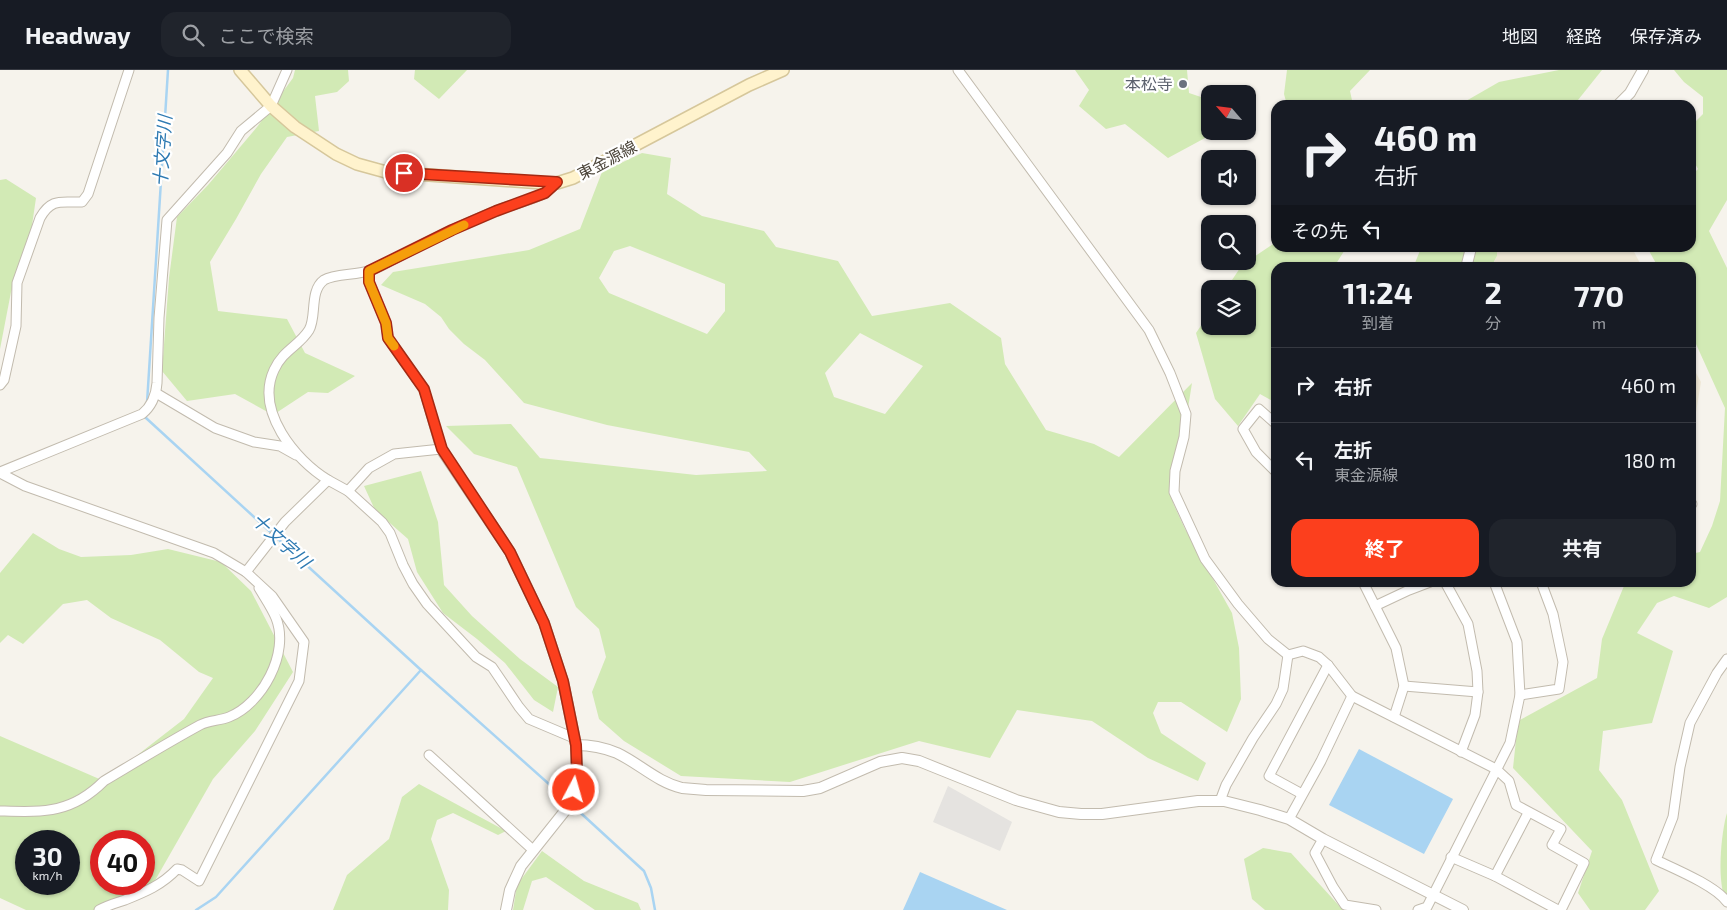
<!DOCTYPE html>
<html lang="ja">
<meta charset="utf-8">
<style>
body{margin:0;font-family:"Exo 2","Noto Sans JP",sans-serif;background:#20242c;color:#f1f3f6;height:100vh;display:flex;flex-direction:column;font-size:19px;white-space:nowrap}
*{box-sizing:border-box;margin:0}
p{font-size:16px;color:#9ea1a6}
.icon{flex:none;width:28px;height:28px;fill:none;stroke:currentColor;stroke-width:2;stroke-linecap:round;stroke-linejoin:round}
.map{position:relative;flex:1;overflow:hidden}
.side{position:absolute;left:1271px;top:192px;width:425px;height:325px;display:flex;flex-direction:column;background:#171b24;border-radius:15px;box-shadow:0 1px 4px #0004}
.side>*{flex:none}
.banner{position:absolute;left:1271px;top:30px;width:425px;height:152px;border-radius:15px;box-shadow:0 1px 4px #0004;background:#171b24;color:#f1f3f6;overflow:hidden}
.needle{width:32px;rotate:298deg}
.tools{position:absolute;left:1201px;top:15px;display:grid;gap:10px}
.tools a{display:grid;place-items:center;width:55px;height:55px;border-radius:10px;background:#171b24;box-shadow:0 1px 4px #0004;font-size:25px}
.speed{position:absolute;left:15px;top:760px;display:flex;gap:10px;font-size:25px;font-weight:700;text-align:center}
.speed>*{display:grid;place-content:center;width:65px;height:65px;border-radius:50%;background:#171b24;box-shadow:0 1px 4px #0004;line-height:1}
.speed small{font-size:12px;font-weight:400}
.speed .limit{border:8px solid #d22;background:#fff;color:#111}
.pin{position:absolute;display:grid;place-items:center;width:42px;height:42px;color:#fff;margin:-21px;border:2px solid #fff;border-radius:50%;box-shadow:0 1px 5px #0007}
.me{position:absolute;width:55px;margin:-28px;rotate:6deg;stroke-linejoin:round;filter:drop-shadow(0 0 4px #0008)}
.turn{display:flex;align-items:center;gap:18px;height:105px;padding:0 20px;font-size:22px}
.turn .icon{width:65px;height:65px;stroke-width:2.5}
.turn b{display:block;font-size:35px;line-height:42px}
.then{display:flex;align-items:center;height:48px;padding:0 20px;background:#0003;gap:10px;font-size:19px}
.eta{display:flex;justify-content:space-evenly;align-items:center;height:85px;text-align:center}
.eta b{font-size:30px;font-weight:700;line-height:35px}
.button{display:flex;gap:10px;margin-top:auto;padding:10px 20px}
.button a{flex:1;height:58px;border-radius:15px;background:#fc3f1d;color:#fff;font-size:20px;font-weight:700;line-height:58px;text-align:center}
.button a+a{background:#20242c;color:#f1f3f6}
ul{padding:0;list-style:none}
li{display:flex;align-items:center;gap:15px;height:75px;padding:0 20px;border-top:1px solid #363941}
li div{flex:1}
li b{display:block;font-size:19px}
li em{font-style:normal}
header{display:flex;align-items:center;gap:30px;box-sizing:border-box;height:70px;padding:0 25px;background:#171b24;border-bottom:1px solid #363941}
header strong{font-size:24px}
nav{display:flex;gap:28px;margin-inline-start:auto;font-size:18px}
.search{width:350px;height:45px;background:#20242c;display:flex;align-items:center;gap:12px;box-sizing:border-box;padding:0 18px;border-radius:15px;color:#9ea1a6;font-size:19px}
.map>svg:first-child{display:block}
</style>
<header>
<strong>Headway</strong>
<div class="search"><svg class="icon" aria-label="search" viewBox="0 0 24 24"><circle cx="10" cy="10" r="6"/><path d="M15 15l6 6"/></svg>ここで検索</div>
<nav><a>地図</a><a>経路</a><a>保存済み</a></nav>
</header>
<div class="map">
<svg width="1727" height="840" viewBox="0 0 1727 840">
<rect width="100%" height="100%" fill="#f6f3ec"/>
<!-- education -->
<g fill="#efe8d6">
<path d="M1497,178H1632L1642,197L1491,198L1497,186Z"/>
<path d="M1691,294L1701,312L1691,373Z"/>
</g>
<!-- green -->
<g fill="#d2eab5" fill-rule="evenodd">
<path d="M295,0H348L349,11L337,22L315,26L319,61L287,67L261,104L236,149L210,192L218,241L287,249L305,283L355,306L328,323L308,322L273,345L235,324L187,331L162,301L169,208L177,147L208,115L257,57L293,8Z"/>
<path d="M415,0H467L439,29L414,9Z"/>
<path d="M1075,0H1187L1189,23L1210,30V61H1218L1168,88L1125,54L1106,59L1079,36L1089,20Z"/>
<path d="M1287,0H1370L1350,21L1353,35H1287L1284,24Z"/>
<path d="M1559,0H1602L1574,35H1459L1499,12Z"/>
<path d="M1674,0H1727V130L1709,161L1727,198V527L1709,538L1674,526L1657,533L1637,563L1673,581L1652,653L1603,661L1599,700L1622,730L1659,821L1645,840H1590L1578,823L1592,781L1513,698L1518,651L1597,608L1602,569L1624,516L1628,513L1691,512V484L1700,482L1712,456L1720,431L1725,338L1691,263V198L1658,197L1648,179L1691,178V106L1698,99L1691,86V56L1703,44V27L1684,12Z"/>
<path d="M642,83L671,88L667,124L702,146L764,161L776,177L838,191L872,246L950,233L1001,268L1005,294L1046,360L1094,374L1119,387L1192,313L1173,433L1185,459L1232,543L1239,578L1241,629L1227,662L1181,632H1158L1153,643L1161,663L1206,693L1198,711L1148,688L1092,651L1017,640L990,688L919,671L790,712L681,706L624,671L599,649L592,622L606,587L599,559L576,537L517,397L474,384L446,356L511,354L540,388L696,405L767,401L749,382L607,355L524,333L485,290L464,274L449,259L441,247L425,234L381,215L393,202L529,180L580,159L602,102ZM630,176L725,214V241L707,264L609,223L599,208L614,181ZM860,263L923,296L885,344L834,327L825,303Z"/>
<path d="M6,109L36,128L30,169L11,222L0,279V110Z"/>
<path d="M1276,172V178H1346L1334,197L1276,198V333L1260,324L1238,356L1215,329L1196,263L1210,242V256H1248V219H1226L1242,195Z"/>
<path d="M1421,178H1497V186L1491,197L1413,198Z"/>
<path d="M421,401L438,452L444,515L472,546L520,589L558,617L553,642L534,630L505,593L477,569L443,543L417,502L408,469L375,440L364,416Z"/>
<path d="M33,463L59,479L81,487L131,485L168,479L221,492L251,521L293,602L255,661L213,709L153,814L95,840H26L0,828V666L104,711L184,649L213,608L199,602L160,570L111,548L87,530L63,534L23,574L8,565L0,573V503ZM26,771H69V814H26ZM101,771H144V814H101Z"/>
<path d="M419,714L506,761L498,765L453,743L437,750L431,769L449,820L448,840H333L347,805L389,769L402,727Z"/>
<path d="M1727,743V832C1716,816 1721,762 1727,743Z"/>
<path d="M1263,778L1291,783L1343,840H1265L1252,829L1244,789Z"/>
<path d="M542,781L584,811L638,833L641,840H595L546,807L532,811L523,840H513L517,815Z"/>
</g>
<!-- parking -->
<path fill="#e5e3e0" d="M948,716L1012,752L1000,781L933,752Z"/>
<!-- water -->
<g fill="#a9d4f2">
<path d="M1359,679L1453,729L1424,784L1329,735Z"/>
<path d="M920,802L1007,840H903Z"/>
</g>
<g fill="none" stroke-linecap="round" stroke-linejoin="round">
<!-- stream -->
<g stroke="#a9d4f2" stroke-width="2.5">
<path d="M147,333L168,0"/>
<path d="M146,343V348L421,600L568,731"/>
<path d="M572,735L644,801L651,818L655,840"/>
<path d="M196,840L216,827L421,600"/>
</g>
<defs>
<g id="minor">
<path d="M958,0L1149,260L1170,303L1186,344L1184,367L1175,401L1174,422L1205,489L1238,534L1268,569L1288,585"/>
<path d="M0,315L4,310L16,256L17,213L40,148C52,127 62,133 82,132L88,124L129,0"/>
<path d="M156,323L215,358L254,372L280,376L296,385"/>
<path d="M1276,354L1259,339L1243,359L1256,382L1276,402"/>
<path d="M0,402L142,344C152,336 156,325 157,313L159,248L167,150L227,83L241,61L271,36L287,0"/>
<path d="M0,403L25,416L214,483L246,502L272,526L304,572L299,611L199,811L182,800L177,799C162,815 145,822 125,830C116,833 108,835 99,840"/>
<path d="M328,410L348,421L382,452L390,463L403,495L413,514L427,534L476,587L492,597L519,637L529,649L574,668"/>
<path d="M348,421L369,398L394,384L441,379L424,319L388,268L386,253L369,212V201"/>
<path d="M1691,434H1692"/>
<path d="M246,502L285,452L328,410C295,390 255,341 274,300C283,280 299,276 309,260C317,247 309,221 324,210C334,204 356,205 368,201C377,199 385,194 392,190C413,180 433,169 454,159C467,153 481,147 495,141C510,135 533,130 545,123C549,120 553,116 557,113"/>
<path d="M1363,512L1396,578L1404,616L1394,647"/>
<path d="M1445,512L1468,554L1477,601L1478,622L1475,645L1461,682"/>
<path d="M1375,536L1409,520L1430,512"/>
<path d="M1288,585L1303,581L1319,587L1328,595L1352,626L1496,699L1509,711L1516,735L1561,759L1552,775L1584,793L1561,840"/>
<path d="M1727,589L1717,603L1690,653L1680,697L1673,747L1656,790C1675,799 1716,816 1727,832"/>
<path d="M1404,616L1478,622"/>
<path d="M1520,625L1559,619L1563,592L1553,544L1541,512"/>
<path d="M429,685L533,780"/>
<path d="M1302,724L1269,706L1328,595"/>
<path d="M1220,731L1226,715L1253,668L1276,634L1283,619L1288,585"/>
<path d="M0,741C43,742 71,744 104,711C136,692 167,673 200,655C209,650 219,651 229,647C262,634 290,583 276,548C272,538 265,528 259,518"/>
<path d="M1289,749L1321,691L1352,626"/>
<path d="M1323,769L1315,783L1333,817L1345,835L1376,840"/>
<path d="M1451,787L1495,806L1558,840"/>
<path d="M1495,806L1528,743"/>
<path d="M1418,840L1427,837L1510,673L1520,625L1517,572L1494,512"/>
</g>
<g id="tertiary">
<path d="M1618,35L1630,23L1643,0"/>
<path d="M1466,198L1471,178"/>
<path d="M441,379L510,482L544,553L563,611L576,675L577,702L574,720L568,737L521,796L510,820L506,840"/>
<path d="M576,675C589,675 605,678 617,683C640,694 657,712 682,718L706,720L803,721L820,718L880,692L902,688L919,691L1016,730L1059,742L1081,744H1102L1198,731H1224L1260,740L1289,749L1323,769L1463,840"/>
</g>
<path id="secondary" d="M240,0L271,36L295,57L336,84L357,94L386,102L542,113H557L573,108L749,15L783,0"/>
</defs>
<!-- minor casing -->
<use href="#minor" stroke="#c2bbae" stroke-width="11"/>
<!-- tertiary casing -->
<use href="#tertiary" stroke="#c2bbae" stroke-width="12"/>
<!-- secondary casing -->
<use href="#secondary" stroke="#d6c79b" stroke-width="14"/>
<!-- minor -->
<use href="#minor" stroke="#fff" stroke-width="9"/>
<!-- tertiary -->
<use href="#tertiary" stroke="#fff" stroke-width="10"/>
<!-- secondary -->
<use href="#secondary" stroke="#fff3cd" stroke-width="11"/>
</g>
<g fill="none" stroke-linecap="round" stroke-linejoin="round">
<defs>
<path id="route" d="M404,103L557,112L545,123L496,141L452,160L369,201V212L386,253L388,268L424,319L442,379L510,482L544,553L563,611L576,675L577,702L574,720"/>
</defs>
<!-- route casing -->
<use href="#route" stroke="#a42913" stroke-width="12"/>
<!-- route -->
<use href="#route" stroke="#fc3f1d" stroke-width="9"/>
<!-- slow -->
<path stroke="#f59e0b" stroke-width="9" d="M394,276L388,268L386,253L369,212V201L464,155"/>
</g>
<!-- markers -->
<circle fill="#6b7280" stroke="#fff" stroke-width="2" cx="1183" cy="14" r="5"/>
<g text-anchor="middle" stroke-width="4.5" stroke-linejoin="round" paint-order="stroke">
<!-- worship labels -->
<g font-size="16" fill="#5b616d" stroke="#fff" text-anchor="end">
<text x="1173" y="20">本松寺</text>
</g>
<!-- street labels -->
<g font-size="16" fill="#4b4439" stroke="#fff">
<text transform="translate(607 90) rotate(-28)" y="6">東金源線</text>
</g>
<!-- water labels -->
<g font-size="18" font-style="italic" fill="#2e7ab2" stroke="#fff">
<text transform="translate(163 81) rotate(-86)" y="6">十文字川</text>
<text transform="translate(281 471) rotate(42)" y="6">十文字川</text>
</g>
</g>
</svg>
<div class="tools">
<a><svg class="needle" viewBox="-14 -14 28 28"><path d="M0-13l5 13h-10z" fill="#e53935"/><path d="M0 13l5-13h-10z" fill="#9ea1a6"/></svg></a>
<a><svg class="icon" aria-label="sound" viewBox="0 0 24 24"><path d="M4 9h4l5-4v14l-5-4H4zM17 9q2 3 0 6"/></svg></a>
<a><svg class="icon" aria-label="search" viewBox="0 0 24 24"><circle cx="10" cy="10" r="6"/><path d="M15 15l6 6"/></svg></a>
<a><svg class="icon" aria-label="layers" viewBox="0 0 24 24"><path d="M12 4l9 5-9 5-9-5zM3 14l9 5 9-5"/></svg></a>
</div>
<div class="speed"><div>30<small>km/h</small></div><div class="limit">40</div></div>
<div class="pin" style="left:404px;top:103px;background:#d93025"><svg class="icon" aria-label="arrive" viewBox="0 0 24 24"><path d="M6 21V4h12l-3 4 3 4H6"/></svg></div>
<svg class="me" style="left:574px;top:720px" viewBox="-20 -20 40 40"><circle r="17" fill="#fc3f1d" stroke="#fff" stroke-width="3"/><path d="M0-11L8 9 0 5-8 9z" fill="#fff"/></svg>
<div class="banner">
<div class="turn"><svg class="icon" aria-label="right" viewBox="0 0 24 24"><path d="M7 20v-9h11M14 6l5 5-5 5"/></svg><div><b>460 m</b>右折</div></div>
<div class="then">その先<svg class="icon" aria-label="left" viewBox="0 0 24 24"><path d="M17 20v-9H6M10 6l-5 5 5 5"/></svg></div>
</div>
<section class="side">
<div class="eta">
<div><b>11:24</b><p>到着</p></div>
<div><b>2</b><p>分</p></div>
<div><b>770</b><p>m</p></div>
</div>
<ul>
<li><svg class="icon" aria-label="right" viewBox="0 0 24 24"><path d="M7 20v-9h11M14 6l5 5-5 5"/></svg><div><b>右折</b></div><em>460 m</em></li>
<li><svg class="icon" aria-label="left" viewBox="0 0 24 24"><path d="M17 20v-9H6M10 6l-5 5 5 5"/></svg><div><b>左折</b><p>東金源線</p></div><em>180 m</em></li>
</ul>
<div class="button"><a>終了</a><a>共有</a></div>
</section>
</div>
